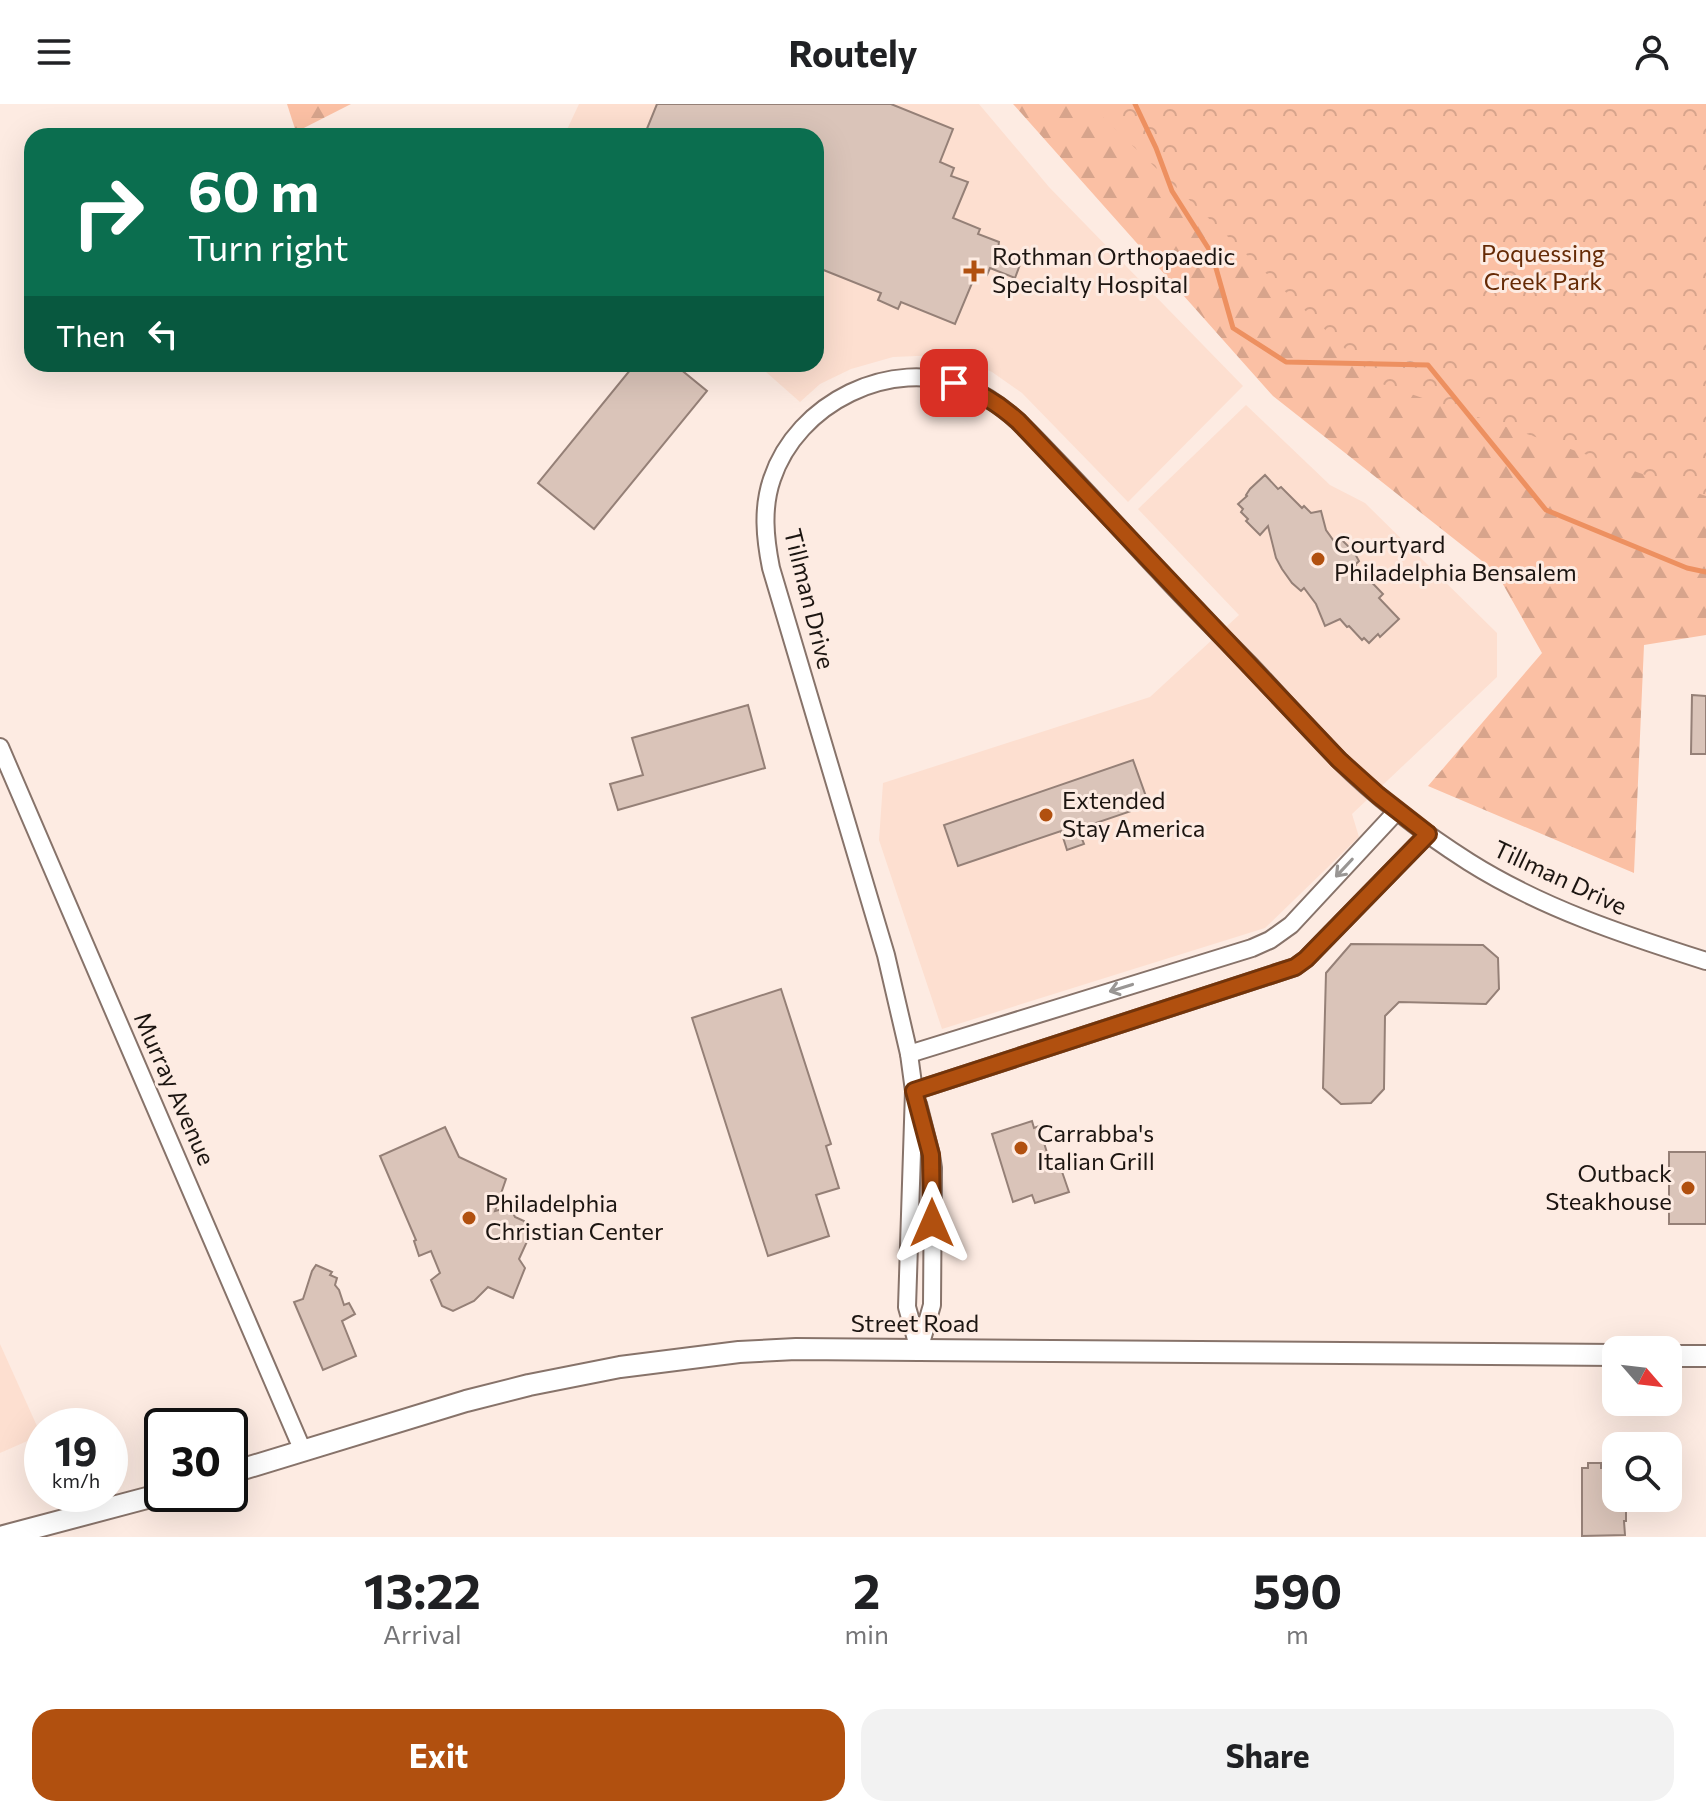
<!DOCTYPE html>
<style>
body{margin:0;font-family:Commissioner,sans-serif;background:#f2f2f2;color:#202124;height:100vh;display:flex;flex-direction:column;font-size:30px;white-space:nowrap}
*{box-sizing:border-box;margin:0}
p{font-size:26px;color:#757577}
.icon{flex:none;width:44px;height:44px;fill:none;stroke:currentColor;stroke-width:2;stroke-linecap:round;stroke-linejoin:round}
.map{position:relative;height:1433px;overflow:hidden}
.details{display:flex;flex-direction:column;background:#fff;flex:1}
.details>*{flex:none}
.hud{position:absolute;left:24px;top:24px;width:800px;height:244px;border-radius:24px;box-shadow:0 8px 32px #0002;background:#0b6e4f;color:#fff;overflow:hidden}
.needle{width:52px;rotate:118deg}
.buttons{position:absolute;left:1602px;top:1232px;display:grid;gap:16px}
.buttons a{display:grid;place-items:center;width:80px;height:80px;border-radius:16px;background:#fff;box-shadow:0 8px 32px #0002;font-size:40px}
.speed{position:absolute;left:24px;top:1304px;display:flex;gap:16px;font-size:40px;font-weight:700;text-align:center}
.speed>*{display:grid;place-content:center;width:104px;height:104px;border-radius:50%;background:#fff;box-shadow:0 8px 32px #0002;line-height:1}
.speed small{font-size:20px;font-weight:400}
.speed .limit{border:4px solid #111;border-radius:12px;background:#fff;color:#111}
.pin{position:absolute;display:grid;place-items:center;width:68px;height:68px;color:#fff;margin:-34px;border-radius:16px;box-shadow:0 4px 12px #0006}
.me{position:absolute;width:88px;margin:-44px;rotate:0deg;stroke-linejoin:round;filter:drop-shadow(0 0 6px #0008)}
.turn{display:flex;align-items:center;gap:28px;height:168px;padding:0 32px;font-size:36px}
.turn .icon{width:104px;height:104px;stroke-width:2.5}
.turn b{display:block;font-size:56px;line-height:68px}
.then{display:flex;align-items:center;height:76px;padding:0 32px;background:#0003;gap:16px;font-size:30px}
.eta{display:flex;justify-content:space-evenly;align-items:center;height:136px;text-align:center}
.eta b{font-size:48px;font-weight:700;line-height:56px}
.cta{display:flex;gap:16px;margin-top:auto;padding:16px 32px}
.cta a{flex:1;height:92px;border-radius:24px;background:#b1500f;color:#fff;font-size:32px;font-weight:700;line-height:92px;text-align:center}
.cta a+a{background:#f2f2f2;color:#202124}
header{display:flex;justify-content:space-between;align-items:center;height:104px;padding:0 32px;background:#fff;font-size:36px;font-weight:700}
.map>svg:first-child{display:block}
</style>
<header><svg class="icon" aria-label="menu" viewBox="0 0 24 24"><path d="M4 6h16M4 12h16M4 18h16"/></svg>Routely<svg class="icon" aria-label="person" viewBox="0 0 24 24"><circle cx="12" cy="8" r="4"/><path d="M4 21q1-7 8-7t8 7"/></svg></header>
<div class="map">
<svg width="1706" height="1433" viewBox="0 0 1706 1433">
<defs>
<pattern id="forest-firs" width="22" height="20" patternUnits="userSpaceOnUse" patternTransform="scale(2)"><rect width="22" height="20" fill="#fbc0a4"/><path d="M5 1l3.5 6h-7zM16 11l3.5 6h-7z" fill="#d7a48c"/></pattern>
<pattern id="park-crowns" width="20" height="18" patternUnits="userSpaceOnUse" patternTransform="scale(2)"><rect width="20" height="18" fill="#fbc0a4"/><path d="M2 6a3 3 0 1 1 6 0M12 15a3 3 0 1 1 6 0" fill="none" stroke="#d7a48c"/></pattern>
</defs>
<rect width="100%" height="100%" fill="#fdebe2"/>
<!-- built -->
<g fill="#fddfd0">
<path d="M579,0H979L1049,83L1243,282L1128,398L1022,289L992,268L959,254L941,251L893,253L851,265L820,280L800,298L757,260H816V32H564Z"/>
<path d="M1246,301L1330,381L1365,399L1497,529V573L1352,710L1359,733L1265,824L942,925L879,736L883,679L1150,593L1239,511L1138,405Z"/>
<path d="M0,1240L41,1331L0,1349Z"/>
</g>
<!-- forest -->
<g fill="url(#forest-firs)">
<path d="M287,0H351L296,28Z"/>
<path d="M1013,0H1706V531L1644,541L1634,769L1428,682L1542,549L1496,468L1273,292Z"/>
</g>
<!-- park -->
<path fill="url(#park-crowns)" d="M1089,0H1706V392L1382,280Z"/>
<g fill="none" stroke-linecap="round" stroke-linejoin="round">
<!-- stream -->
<path stroke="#ed9060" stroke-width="5" d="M1135,0L1156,44L1172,87L1212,150L1233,224L1286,258L1428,261L1546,406L1687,464L1706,468"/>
</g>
<!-- building -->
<g fill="#dac4b9" stroke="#958077" stroke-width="2">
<path d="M657,0H891L953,25L940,58L954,64L951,72L968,78L953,114L980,125L978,130L999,138L998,145L1022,155L1015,174L990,164L987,171L977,167L955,220L901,198L898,205L878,196L881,189L816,163V32H644Z"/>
<path d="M635,260H674L707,287L594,425L538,379Z"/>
<path d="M1265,371L1278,385L1281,383L1302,404L1304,402L1311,409L1321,407L1326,426L1336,440L1340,434L1354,448L1359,457L1355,461L1383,490L1379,494L1399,515L1380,533L1378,530L1369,539L1364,534L1362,536L1349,522L1347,523L1340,515L1325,522L1316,500L1304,484L1301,487L1292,479L1282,465L1276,454L1268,422L1260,431L1246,417L1248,415L1241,408L1243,405L1238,400L1247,392L1246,391L1250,385Z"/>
<path d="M1692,591L1706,592V650H1691Z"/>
<path d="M748,601L765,664L618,706L610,680L643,671L632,634Z"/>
<path d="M1133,656L1149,701L1078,725L1084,740L1067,746L1061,727L958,762L944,721Z"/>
<path d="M1351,840L1483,841L1498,854L1499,885L1486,900L1399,898L1385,912L1384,985L1371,999L1341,1000L1323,984L1326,869Z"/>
<path d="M781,885L831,1040L826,1042L839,1084L816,1091L829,1132L768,1152L692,914Z"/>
<path d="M1032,1017L1034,1024L1039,1022L1051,1062L1059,1059L1069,1088L1035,1099L1032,1091L1013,1098L992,1030Z"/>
<path d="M445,1023L459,1053L506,1075L495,1107L510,1103L515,1113L524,1117L530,1131L519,1155L525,1164L513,1194L488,1183L474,1197L453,1207L442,1202L431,1176L440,1169L431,1147L419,1152L414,1137L416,1136L380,1052Z"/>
<rect x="1669" y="1048" width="37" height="72"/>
<path d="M316,1161L332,1168L330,1171L337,1174L335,1181L339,1186L344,1201L349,1199L355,1210L342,1217L356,1252L323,1266L294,1198L303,1195L312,1167Z"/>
<path d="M1588,1359H1601V1364H1616V1394H1626V1417H1624L1625,1431L1582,1432V1364H1588Z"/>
</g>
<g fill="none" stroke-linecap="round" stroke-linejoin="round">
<defs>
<g id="minor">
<path d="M0,643L303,1347"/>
<path d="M909,950L1252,844L1270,836L1291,821L1397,707"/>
<path d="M914,987L1295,863L1306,855L1428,730"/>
<path d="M918,1000L931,1051L933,1064L932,1201L919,1246"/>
<path d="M919,1246L907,1203L914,987L909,950L886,851L771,464C765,434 762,404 772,375C797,299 891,252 966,283C1003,298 1028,327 1055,355C1091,392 1125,431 1160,468C1189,500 1220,530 1250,561C1279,592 1308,624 1338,655C1377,694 1422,728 1469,758C1542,804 1624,831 1706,857"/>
</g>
<g id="major">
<path d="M1668,1252H1706"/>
<path d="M230,1369L466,1297L529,1281L620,1263L739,1248L796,1245L919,1246L1616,1251"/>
<path d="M0,1433L162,1390"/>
</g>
</defs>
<!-- minor casing -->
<use href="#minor" stroke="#87736a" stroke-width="20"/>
<!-- major casing -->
<use href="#major" stroke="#87736a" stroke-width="24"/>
<!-- minor -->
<use href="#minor" stroke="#fff" stroke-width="16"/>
<!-- major -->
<use href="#major" stroke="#fff" stroke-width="20"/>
</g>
<!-- one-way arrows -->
<defs><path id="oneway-shaft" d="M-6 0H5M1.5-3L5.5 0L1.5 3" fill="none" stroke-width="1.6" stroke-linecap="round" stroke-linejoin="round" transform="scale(2)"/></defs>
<g stroke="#999694">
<use href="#oneway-shaft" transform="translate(1344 764) rotate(133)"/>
<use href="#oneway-shaft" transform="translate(1121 884) rotate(163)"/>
</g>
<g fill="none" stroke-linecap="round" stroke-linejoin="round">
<defs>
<path id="route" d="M932,1119L931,1051L914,987L1295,863L1306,855L1428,730L1378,691L1339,656L1018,317C999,300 978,287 954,279"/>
</defs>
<!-- route casing -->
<use href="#route" stroke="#73340a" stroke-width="20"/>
<!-- route -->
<use href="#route" stroke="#b1500f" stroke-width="14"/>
</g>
<!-- markers -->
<g fill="#b1500f" stroke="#fdebe2" stroke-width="3">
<path d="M970 155h8v8h8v8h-8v8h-8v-8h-8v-8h8z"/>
<circle cx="1318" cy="455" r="8"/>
<circle cx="1046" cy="711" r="8"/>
<circle cx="1021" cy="1044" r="8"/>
<circle cx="1688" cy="1084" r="8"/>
<circle cx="469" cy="1114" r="8"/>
</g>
<g text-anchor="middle" stroke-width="6" stroke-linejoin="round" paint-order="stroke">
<!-- park labels -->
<g font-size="24" fill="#652a05" stroke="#fdebe2">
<text x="1543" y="158">Poquessing<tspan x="1543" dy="28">Creek Park</tspan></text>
</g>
<!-- poi labels -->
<g font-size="24" fill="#1c1511" stroke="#fdebe2" text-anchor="start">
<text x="992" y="161">Rothman Orthopaedic<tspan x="992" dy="28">Specialty Hospital</tspan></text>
<text x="1334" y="449">Courtyard<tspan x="1334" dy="28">Philadelphia Bensalem</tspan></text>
<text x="1062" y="705">Extended<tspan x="1062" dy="28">Stay America</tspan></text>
<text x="1037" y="1038">Carrabba's<tspan x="1037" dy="28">Italian Grill</tspan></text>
<text x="1672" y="1078" text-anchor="end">Outback<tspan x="1672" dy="28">Steakhouse</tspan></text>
<text x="485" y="1108">Philadelphia<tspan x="485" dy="28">Christian Center</tspan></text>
</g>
<!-- street labels -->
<g font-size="24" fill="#1c1511" stroke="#fdebe2">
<text transform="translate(809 495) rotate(76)" y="8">Tillman Drive</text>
<text transform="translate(1560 774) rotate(25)" y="8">Tillman Drive</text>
<text transform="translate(174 985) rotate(66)" y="8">Murray Avenue</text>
<text x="915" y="1228">Street Road</text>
</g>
</g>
</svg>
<div class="buttons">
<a><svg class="needle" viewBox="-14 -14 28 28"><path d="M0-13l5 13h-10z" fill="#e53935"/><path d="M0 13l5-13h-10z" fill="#757577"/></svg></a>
<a><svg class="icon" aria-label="search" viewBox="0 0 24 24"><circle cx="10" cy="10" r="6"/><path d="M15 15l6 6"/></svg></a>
</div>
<div class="speed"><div>19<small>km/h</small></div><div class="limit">30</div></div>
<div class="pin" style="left:954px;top:279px;background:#d93025"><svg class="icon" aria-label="arrive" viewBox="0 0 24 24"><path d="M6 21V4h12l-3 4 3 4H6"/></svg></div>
<svg class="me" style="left:932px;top:1119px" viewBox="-20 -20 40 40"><path d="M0-17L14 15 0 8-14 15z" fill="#b1500f" stroke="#fff" stroke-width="4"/></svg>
<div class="hud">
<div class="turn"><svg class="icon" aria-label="right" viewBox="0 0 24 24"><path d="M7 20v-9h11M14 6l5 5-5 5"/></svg><div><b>60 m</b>Turn right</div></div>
<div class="then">Then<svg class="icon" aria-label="left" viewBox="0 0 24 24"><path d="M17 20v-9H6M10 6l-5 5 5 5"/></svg></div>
</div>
</div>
<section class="details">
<div class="eta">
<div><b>13:22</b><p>Arrival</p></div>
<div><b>2</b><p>min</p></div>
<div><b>590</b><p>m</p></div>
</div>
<div class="cta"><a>Exit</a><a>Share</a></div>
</section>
